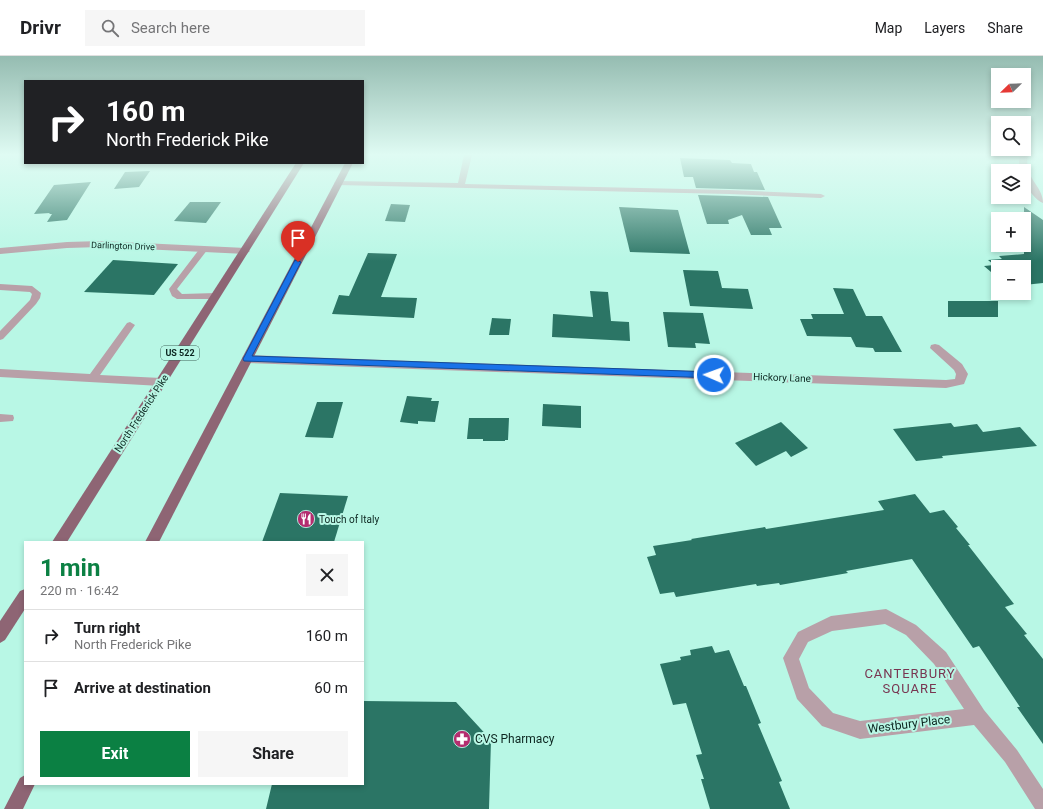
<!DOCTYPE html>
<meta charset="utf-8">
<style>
body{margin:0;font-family:Roboto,sans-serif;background:#f6f6f6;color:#202124;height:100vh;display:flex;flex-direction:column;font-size:15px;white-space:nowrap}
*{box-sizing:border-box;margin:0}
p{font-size:13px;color:#757577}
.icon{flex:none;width:22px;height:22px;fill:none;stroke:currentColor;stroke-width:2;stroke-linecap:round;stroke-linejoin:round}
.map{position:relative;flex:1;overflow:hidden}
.sheet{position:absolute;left:24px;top:485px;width:340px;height:244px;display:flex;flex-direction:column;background:#fff;border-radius:0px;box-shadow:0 2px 6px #0003}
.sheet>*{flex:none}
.banner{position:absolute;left:24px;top:24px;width:340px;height:84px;border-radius:0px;box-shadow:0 2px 6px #0003;background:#202124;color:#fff;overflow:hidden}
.needle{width:26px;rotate:247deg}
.fabs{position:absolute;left:991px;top:12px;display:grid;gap:8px}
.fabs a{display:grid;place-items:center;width:40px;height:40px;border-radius:0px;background:#fff;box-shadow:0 2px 6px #0003;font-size:20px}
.pin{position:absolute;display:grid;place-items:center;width:34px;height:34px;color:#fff;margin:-41px -17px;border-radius:50% 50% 50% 0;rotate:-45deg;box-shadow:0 0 4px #0007}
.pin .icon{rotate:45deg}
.me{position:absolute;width:44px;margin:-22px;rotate:272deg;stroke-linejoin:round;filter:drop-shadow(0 0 3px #0008)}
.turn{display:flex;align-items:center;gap:14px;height:84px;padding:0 16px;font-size:18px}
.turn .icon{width:52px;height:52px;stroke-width:2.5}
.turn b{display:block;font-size:28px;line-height:34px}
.round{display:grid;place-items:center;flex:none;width:42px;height:42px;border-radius:0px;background:#f6f6f6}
.headline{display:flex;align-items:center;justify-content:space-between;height:68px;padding:0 16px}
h1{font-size:24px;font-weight:700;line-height:30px;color:#0b8043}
.primary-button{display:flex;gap:8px;margin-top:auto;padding:8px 16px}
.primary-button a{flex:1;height:46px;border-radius:0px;background:#0b8043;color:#fff;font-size:16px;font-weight:700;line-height:46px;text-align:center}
.primary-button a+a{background:#f6f6f6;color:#202124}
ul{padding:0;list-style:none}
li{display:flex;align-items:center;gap:12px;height:52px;padding:0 16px;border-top:1px solid #e0e0e0}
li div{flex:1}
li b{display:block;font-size:15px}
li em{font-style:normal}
header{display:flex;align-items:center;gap:24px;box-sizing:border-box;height:56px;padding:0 20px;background:#fff;border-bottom:1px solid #e0e0e0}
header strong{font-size:19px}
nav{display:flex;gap:22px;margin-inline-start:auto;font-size:14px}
.search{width:280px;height:36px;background:#f6f6f6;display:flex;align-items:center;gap:10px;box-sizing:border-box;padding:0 14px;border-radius:0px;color:#757577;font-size:15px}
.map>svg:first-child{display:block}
</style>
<header>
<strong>Drivr</strong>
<div class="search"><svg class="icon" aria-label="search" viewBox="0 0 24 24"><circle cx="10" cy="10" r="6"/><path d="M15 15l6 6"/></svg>Search here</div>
<nav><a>Map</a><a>Layers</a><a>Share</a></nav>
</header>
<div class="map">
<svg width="1043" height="753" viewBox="0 0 1043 753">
<rect width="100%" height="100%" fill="#b8f7e5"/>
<!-- building -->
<g fill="#2b7565">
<path d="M680,102L730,104L732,107L751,108L754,116H757L765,134L696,132L693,121H684Z"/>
<path d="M150,115L139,131L114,133L125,116Z"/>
<path d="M91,126L67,164L47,166L52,158H49L50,157L34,158L54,129Z"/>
<path d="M698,139L768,141L782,172H769L772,179H751L742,159L728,164L729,168H707Z"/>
<path d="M190,146H221L206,167L174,165Z"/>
<path d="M391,148L410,149L405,166L385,165Z"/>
<path d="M619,151L678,154L690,198L630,196Z"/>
<path d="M1024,151L1043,164V227L1024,229V211H998V222L984,210L994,209L988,204L1002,203L999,200L1024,198Z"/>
<path d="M368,197L397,198L381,241L417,242L414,262L332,258L339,239L349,240Z"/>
<path d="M113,204L178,208L154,239L84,236Z"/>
<path d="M683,214L718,215L722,232L748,233L753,253L690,250Z"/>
<path d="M833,232L853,233L866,260H882L902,296H875L873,292L856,291L851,281L807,280L800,263H813L811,258H844Z"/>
<path d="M590,235L608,236L611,265L629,266L630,285L552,281L553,258L593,261Z"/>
<rect x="948" y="245" width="50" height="16"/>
<path d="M663,256L703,257L710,288L695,287L696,292L668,291Z"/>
<path d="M492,262L511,263L509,279H489Z"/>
<path d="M407,340L432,342L431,345H439L435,366L418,365V368L400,366Z"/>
<path d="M317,346H343L333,382L305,381Z"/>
<path d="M543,348L581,350V372L542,370Z"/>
<path d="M469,362H509L508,384H505V385H483V383H467Z"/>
<path d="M781,366L808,392L791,401L786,395L756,410L735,387Z"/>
<path d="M951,367L954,371L977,368L983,376L1020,371L1037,390L942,400L943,402L916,405L893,373Z"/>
<path d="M280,437L348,440L334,486H262Z"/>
<path d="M915,438L930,457L944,454L958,471L956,472L970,489H968L1014,548L1005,551L1027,578L1024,579L1043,603V688L1017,651H1020L979,590L973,592L912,503L846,515L848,517L780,529L779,527L757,530L756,528L676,541L674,536L660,538L647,501L656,499L653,490L692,484L691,483L765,471L766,473L884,454L878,445Z"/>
<path d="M712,590L715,597L729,594L744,630H746L761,667L758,668L782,725L779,726L790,753H710L701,723H704L696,699L702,698L686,647L673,649L660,608L681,604L680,601L691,599L690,594Z"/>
<path d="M363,645L456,646L491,684L489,753H266L272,728H363Z"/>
</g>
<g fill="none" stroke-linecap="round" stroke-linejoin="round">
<!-- service -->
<g fill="#b8a0a8" fill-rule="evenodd">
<path d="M201,191H204L208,193L177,233L182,238L216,237L220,240L216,243H177L172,240L169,233Z"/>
<path d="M0,228L32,230L41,237L40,242L36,248L3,283L0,284V275L30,244L32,238L30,236L0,234Z"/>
<path d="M130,266L135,269L100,319L161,322L165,323L166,326L165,329L161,330L0,321V313L90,318L127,267Z"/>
<path d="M0,358L13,359L14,362L13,365L0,366Z"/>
</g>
<!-- minor -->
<g fill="#b8a0a8" fill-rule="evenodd">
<path d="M464,99H472L465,128L729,134L821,138L825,140L821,142L729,138L338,129L334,127L338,125L458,127Z"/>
<path d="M1020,99H1028C1023,122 1043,129 1043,147C1036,145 1027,132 1024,125C1023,122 1024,118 1024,115H1020L1019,105Z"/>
<path d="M100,185L246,192L250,195L246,198L100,191L67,192L0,198V192L67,186Z"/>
<path d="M935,288L939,289L962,308L968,318L964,328L946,332L247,307L243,306L242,303L243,300L247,299L946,324L955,323L956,318L954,314L930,292L931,289Z"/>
<path d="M886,553L916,569L946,596L984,654L1017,694L1043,733V753H1035L1005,706L974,669L860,683L828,672L822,670L797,643L783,602L798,576L831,560ZM885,568L906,579L934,608L964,653L860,665L833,657L809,632L799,603L808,586L832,575Z"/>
</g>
<!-- primary -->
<g fill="#8e6574" fill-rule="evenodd">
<path d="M296,107H304L67,486H52Z"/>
<path d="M345,107H353L159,486H145Z"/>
<path d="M25,533V553L5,584L0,587V565L20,535Z"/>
<path d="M25,719V728H35L23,753H4L20,722Z"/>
</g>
</g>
<!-- sky -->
<linearGradient id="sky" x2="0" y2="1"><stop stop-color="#95bcb1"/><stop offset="0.48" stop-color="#dffbf3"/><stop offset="1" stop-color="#dffbf3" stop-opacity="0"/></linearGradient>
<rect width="1043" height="205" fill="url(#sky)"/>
<!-- route -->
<path fill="#1a73e8" stroke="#114b97" d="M295,204L301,206L252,300L714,316L718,319L714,322L244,305L243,303Z"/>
<!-- icons -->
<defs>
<symbol id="restaurant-disc" viewBox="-11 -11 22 22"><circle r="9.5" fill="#b42d6f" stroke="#b8f7e5"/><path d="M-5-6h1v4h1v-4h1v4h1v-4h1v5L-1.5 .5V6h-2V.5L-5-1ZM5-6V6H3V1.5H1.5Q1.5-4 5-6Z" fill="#fff"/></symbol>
<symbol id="pharmacy-disc" viewBox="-11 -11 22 22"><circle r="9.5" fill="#b42d6f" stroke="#b8f7e5"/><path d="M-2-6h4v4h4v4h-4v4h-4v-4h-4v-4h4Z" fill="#fff"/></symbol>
</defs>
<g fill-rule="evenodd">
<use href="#restaurant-disc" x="296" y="453" width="20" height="20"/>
<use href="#pharmacy-disc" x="452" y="673" width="20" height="20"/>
</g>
<g text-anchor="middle" stroke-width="4" stroke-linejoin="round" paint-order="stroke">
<!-- far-street labels -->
<g font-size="9" fill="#0c2620" stroke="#b8f7e5">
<text transform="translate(123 190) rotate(2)" y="3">Darlington Drive</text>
</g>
<!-- shield labels -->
<rect fill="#b8f7e5" stroke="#40655b" stroke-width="1" x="161" y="290" width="38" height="14" rx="3"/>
<g font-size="9" font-weight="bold" fill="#0c2620">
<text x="180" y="300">US 522</text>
</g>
<!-- street labels -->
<g font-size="10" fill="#0c2620" stroke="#b8f7e5">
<text transform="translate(782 321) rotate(2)" y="4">Hickory Lane</text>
<text transform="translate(141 357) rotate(-57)" y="4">North Frederick Pike</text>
</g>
<!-- poi labels -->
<g font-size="10" fill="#0c2620" stroke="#b8f7e5" text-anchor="start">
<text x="319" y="467">Touch of Italy</text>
</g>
<!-- near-street labels -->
<g font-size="12" fill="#0c2620" stroke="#b8f7e5">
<text transform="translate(909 668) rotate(-7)" y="4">Westbury Place</text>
</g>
<!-- near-poi labels -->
<g font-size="12" fill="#0c2620" stroke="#b8f7e5" text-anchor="start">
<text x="475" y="687">CVS Pharmacy</text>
</g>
<!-- near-neighbourhood labels -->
<g font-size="13" letter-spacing="1" fill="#783551" stroke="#b8f7e5">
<text x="910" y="622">CANTERBURY<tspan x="910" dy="15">SQUARE</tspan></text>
</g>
</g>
</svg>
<div class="fabs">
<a><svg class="needle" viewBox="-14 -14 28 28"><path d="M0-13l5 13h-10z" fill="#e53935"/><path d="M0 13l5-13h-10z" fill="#757577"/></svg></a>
<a><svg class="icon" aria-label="search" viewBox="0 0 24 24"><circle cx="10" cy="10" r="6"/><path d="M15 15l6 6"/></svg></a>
<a><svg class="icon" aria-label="layers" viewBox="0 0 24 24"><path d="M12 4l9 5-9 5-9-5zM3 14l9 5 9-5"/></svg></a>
<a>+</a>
<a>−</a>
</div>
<div class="pin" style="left:298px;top:206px;background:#d93025"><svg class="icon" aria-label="arrive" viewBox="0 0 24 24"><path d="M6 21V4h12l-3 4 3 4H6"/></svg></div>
<svg class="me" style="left:714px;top:319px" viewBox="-20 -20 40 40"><circle r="17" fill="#1a73e8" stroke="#fff" stroke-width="3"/><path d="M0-11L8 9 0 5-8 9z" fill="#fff"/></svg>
<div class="banner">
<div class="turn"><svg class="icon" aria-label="right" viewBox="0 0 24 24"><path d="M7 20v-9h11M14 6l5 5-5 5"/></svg><div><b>160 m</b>North Frederick Pike</div></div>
</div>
<section class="sheet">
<div class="headline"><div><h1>1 min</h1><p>220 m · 16:42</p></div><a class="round"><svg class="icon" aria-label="close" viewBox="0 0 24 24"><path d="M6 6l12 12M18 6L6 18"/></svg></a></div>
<ul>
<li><svg class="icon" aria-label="right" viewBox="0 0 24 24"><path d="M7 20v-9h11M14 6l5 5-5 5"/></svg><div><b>Turn right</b><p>North Frederick Pike</p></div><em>160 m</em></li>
<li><svg class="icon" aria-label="arrive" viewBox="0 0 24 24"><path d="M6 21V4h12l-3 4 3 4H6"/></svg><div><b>Arrive at destination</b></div><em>60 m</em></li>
</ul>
<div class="primary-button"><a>Exit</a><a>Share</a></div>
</section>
</div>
